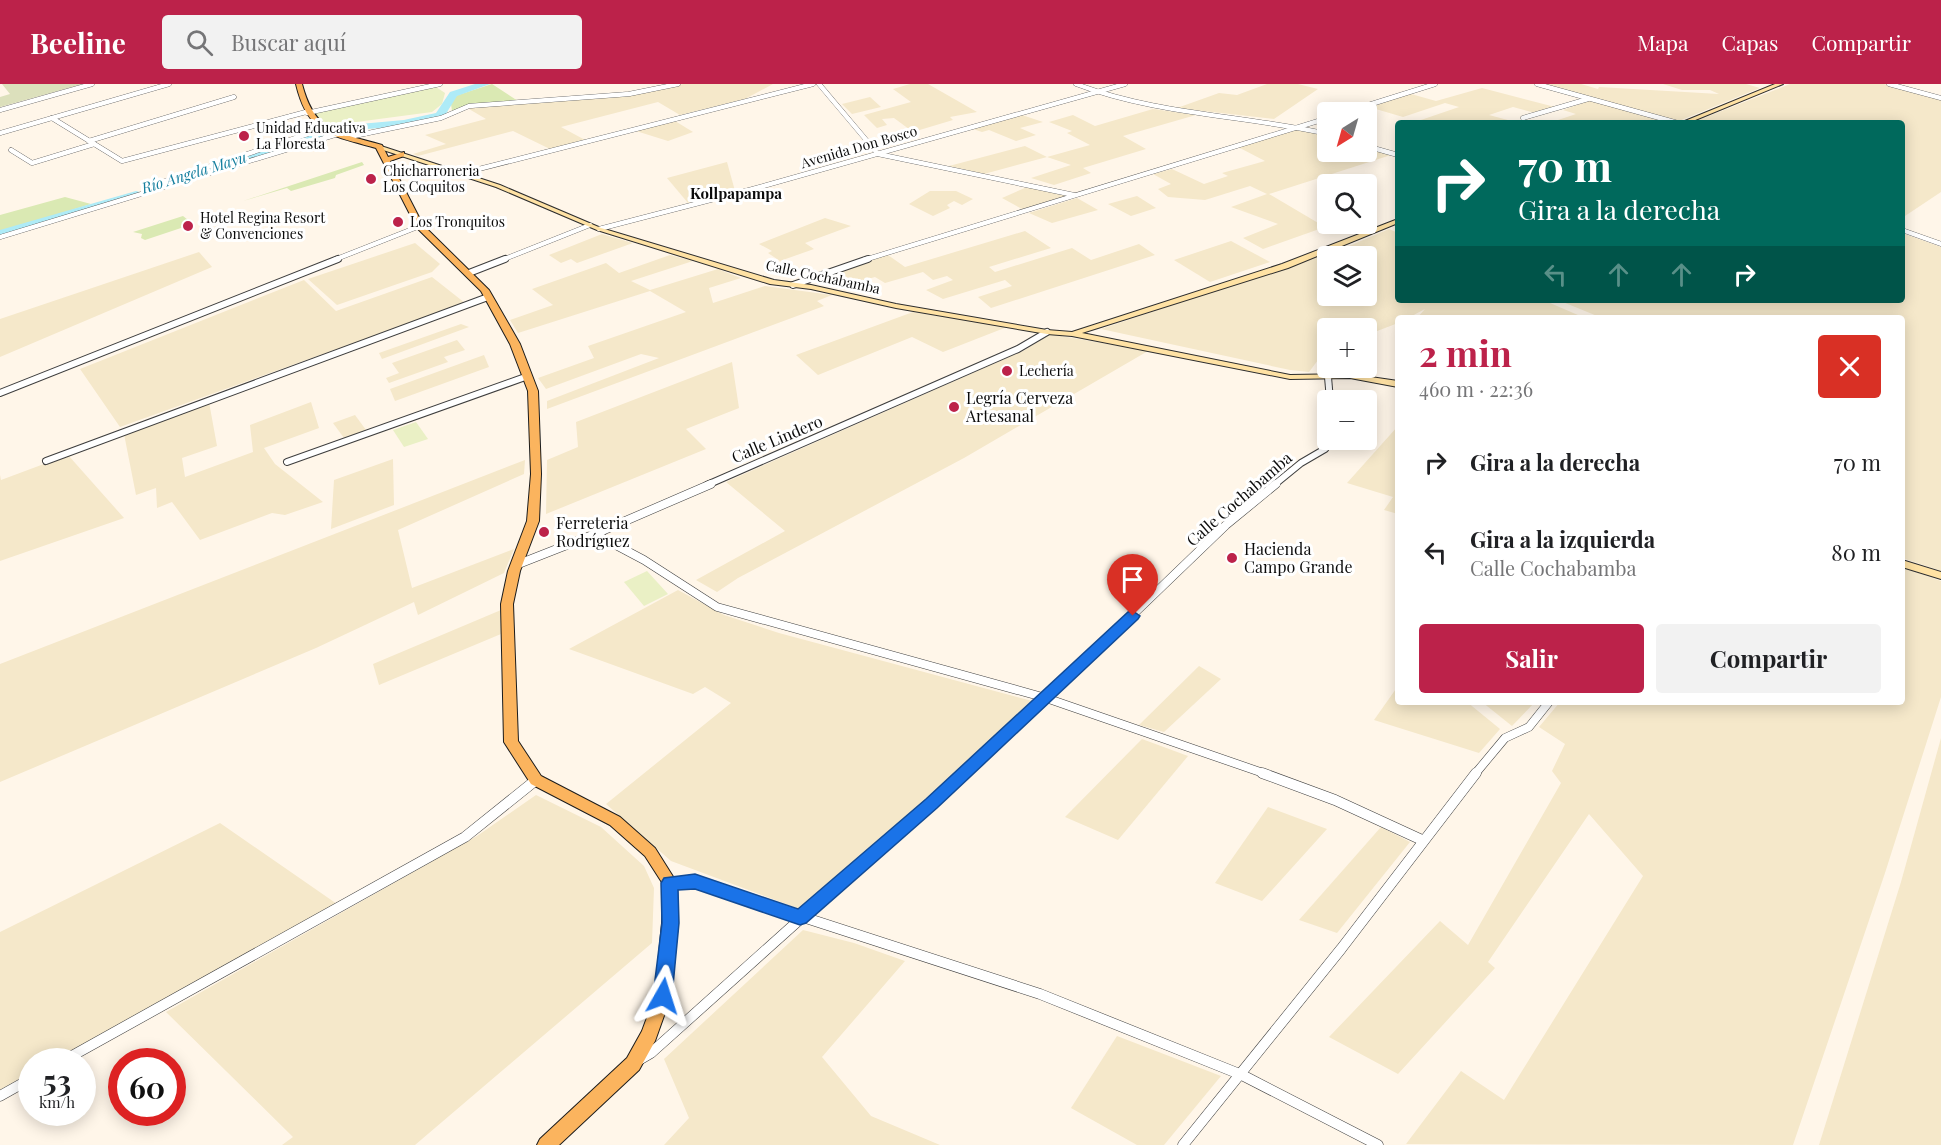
<!DOCTYPE html>
<html lang="es">
<meta charset="utf-8">
<style>
body{margin:0;font-family:"Playfair Display",serif;background:#f2f2f2;color:#202124;height:100vh;display:flex;flex-direction:column;font-size:22px;white-space:nowrap}
*{box-sizing:border-box;margin:0}
p{font-size:20px;color:#757577}
.icon{flex:none;width:33px;height:33px;fill:none;stroke:currentColor;stroke-width:2;stroke-linecap:round;stroke-linejoin:round}
.map{position:relative;flex:1;overflow:hidden}
.side{position:absolute;left:1395px;top:231px;width:510px;height:390px;display:flex;flex-direction:column;background:#fff;border-radius:6px;box-shadow:0 3px 15px #0003}
.side>*{flex:none}
.banner{position:absolute;left:1395px;top:36px;width:510px;height:183px;border-radius:6px;box-shadow:0 3px 15px #0003;background:#00695c;color:#fff;overflow:hidden}
.needle{width:39px;rotate:217deg}
.controls{position:absolute;left:1317px;top:18px;display:grid;gap:12px}
.controls a{display:grid;place-items:center;width:60px;height:60px;border-radius:6px;background:#fff;box-shadow:0 3px 15px #0003;font-size:30px}
.speed{position:absolute;left:18px;top:964px;display:flex;gap:12px;font-size:30px;font-weight:700;text-align:center}
.speed>*{display:grid;place-content:center;width:78px;height:78px;border-radius:50%;background:#fff;box-shadow:0 3px 15px #0003;line-height:1}
.speed small{font-size:15px;font-weight:400}
.speed .limit{border:9px solid #d22;background:#fff;color:#111}
.pin{position:absolute;display:grid;place-items:center;width:51px;height:51px;color:#fff;margin:-62px -26px;border-radius:50% 50% 50% 0;rotate:-45deg;box-shadow:0 0 6px #0007}
.pin .icon{rotate:45deg}
.me{position:absolute;width:66px;margin:-33px;rotate:6deg;stroke-linejoin:round;filter:drop-shadow(0 0 4px #0008)}
.turn{display:flex;align-items:center;gap:21px;height:126px;padding:0 24px;font-size:27px}
.turn .icon{width:78px;height:78px;stroke-width:2.5}
.turn b{display:block;font-size:42px;line-height:51px}
.lanes{display:flex;align-items:center;height:57px;padding:0 24px;background:#0003;justify-content:center;gap:30px;direction:ltr}
.lanes .off{opacity:.35}
.round{display:grid;place-items:center;flex:none;width:63px;height:63px;border-radius:6px;background:#f2f2f2}
.headline{display:flex;align-items:center;justify-content:space-between;height:102px;padding:0 24px}
h1{font-size:36px;font-weight:700;line-height:45px;color:#bc224a}
.action{display:flex;gap:12px;margin-top:auto;padding:12px 24px}
.action a{flex:1;height:69px;border-radius:6px;background:#bc224a;color:#fff;font-size:24px;font-weight:700;line-height:69px;text-align:center}
.action a+a{background:#f2f2f2;color:#202124}
ul{padding:0;list-style:none}
li{display:flex;align-items:center;gap:18px;height:90px;padding:0 24px}
li div{flex:1}
li b{display:block;font-size:22px}
li em{font-style:normal}
header{display:flex;align-items:center;gap:36px;box-sizing:border-box;height:84px;padding:0 30px;background:#bc224a;color:#fff}
header strong{font-size:28px}
nav{display:flex;gap:33px;margin-inline-start:auto;font-size:21px}
.search{width:420px;height:54px;background:#f2f2f2;display:flex;align-items:center;gap:15px;box-sizing:border-box;padding:0 21px;border-radius:6px;color:#757577;font-size:22px}
.map>svg:first-child{display:block}
</style>
<header>
<strong>Beeline</strong>
<div class="search"><svg class="icon" aria-label="search" viewBox="0 0 24 24"><circle cx="10" cy="10" r="6"/><path d="M15 15l6 6"/></svg>Buscar aquí</div>
<nav><a>Mapa</a><a>Capas</a><a>Compartir</a></nav>
</header>
<div class="map">
<svg width="1941" height="1061" viewBox="0 0 1941 1061">
<rect width="100%" height="100%" fill="#fff6e9"/>
<!-- farmland -->
<g fill="#f5e8ca" fill-rule="evenodd">
<path d="M683,0H773L745,15L680,31L658,18L561,43L587,57L552,66L513,47L418,72L413,70L446,60L425,51L486,35L469,25L473,23L641,9Z"/>
<path d="M910,0H928L977,28L950,33L953,36L913,48L894,34L882,35L887,41L877,44L864,31L911,18L893,5Z"/>
<path d="M1267,0H1298L1318,5L1274,35L1177,24L1219,9L1237,11Z"/>
<path d="M1543,0H1581L1598,5L1599,3L1719,10L1710,6H1682L1663,0H1746L1760,4L1679,37Z"/>
<path d="M1790,0H1884L1941,16V108L1902,134V39H1691Z"/>
<path d="M1482,4L1555,23L1535,29L1513,23L1489,31L1519,39H1425L1418,37L1459,23L1445,19L1403,33L1369,23L1411,10L1436,17Z"/>
<path d="M870,13L881,23L852,30L842,20Z"/>
<path d="M1591,16L1673,39H1549L1576,30L1563,26Z"/>
<path d="M1153,25L1196,31L1123,52L1146,65L1083,84L1091,89L1054,101L1031,94L1071,81L1047,73L984,90L949,82L1025,62L1047,73L1090,61L1067,49L1072,47L1049,38L1073,31L1095,42Z"/>
<path d="M1022,31L1043,38L1020,44L1036,51L1016,57L989,46L982,48L973,45Z"/>
<path d="M675,37L693,48L668,57L636,47Z"/>
<path d="M1302,44L1327,52L1328,68H1343L1348,71L1344,73L1350,75L1378,66L1391,71L1269,110L1325,143L1263,165L1243,154L1278,140L1231,123L1267,110L1250,102L1205,116L1168,113L1158,105L1171,100L1153,90L1172,85L1204,100L1228,92L1222,89L1265,77L1238,63Z"/>
<path d="M727,78L735,107L688,119L667,94Z"/>
<path d="M1027,103L1068,112L1022,125L1002,114Z"/>
<path d="M930,107H956L973,115L962,121L954,117L947,121L950,124L933,132L909,120Z"/>
<path d="M1137,112L1156,124L1131,132L1108,120Z"/>
<path d="M1077,114L1098,126L1052,139L1029,129Z"/>
<path d="M825,134L851,142L805,159L814,165L780,177L768,169L772,167L759,160Z"/>
<path d="M1389,145L1398,149V216H1543L1585,234H1417L1425,225L1408,234H1398V239L1367,251L1366,244H1328L1327,264L1309,288L1290,286L1101,245L1349,162ZM1328,172H1366V212H1328Z"/>
<path d="M1025,147L1051,164L989,183L995,188L1072,164L1091,176L1139,160L1155,171L991,224L978,213L1012,202L1005,196L943,215L926,206L953,196L947,192L933,196L923,188L885,199L875,193L854,199L832,188L888,171L905,183Z"/>
<path d="M1902,149L1941,163V487L1902,474V234H1602L1558,216H1902Z"/>
<path d="M602,150L633,159L577,179L571,175L561,179L549,171Z"/>
<path d="M1231,157L1270,178L1210,198L1174,176Z"/>
<path d="M415,159L440,180L432,188L337,221L308,195Z"/>
<path d="M199,168L212,183L0,273V235Z"/>
<path d="M670,171L693,177L631,197L650,206L718,185L741,194L709,204L713,219L765,202L832,211L817,217L824,222L547,325V317L659,274L641,270L546,305L538,294L594,274L588,262L686,228L650,207L518,249L510,236L553,221L532,205L606,179L619,189Z"/>
<path d="M432,193L465,219L120,343L80,285L304,196L336,227Z"/>
<path d="M913,228L1007,243L943,268L912,253L818,291L796,271Z"/>
<path d="M461,240L469,243L382,275L379,269Z"/>
<path d="M1050,250L1148,267L964,374L738,494L717,508L696,496L785,447L726,398L1025,266Z"/>
<path d="M457,256L465,266L444,273L448,278L389,299L386,294L399,289L392,279Z"/>
<path d="M484,271L489,283L395,317L390,305Z"/>
<path d="M732,278L739,324L686,345L706,365L546,430L547,376L578,363L576,338Z"/>
<path d="M209,318L217,362L182,374L185,393L253,368L250,341L311,318L319,344L264,364L275,380L323,418L285,431L272,429L200,456L172,418L157,424L156,404L136,411L124,350Z"/>
<path d="M355,331L366,346L344,354L333,339Z"/>
<path d="M1398,342V430L1384,426L1393,413L1347,399Z"/>
<path d="M68,371L124,434L0,477V391L1,396Z"/>
<path d="M393,375L394,421L331,445L334,396Z"/>
<path d="M525,376L524,390L398,446L412,504L514,465L504,489L418,531L414,518L316,564L0,698V580Z"/>
<path d="M1902,483L1941,497V613L1885,789L1793,1061L1406,1060L1461,987L1504,1016L1643,792L1589,730L1488,878L1495,884L1398,990L1329,953L1440,837L1468,861L1561,699L1552,687L1565,660L1539,643L1560,618H1902Z"/>
<path d="M678,506L724,531L779,549L1036,618L802,826L671,777L606,720L731,619L705,603L693,610L569,565Z"/>
<path d="M501,526V550L379,601L373,580Z"/>
<path d="M1199,582L1221,595L1164,648L1139,641Z"/>
<path d="M1398,602V618H1467L1500,645L1479,669L1374,636Z"/>
<path d="M1482,618H1535L1512,642Z"/>
<path d="M1941,654V1061H1819L1901,798Z"/>
<path d="M1142,655L1188,672L1118,756L1065,733Z"/>
<path d="M536,711L601,743L644,782L654,804L652,859L415,1061H282L293,1053L166,928L477,752Z"/>
<path d="M1268,723L1327,745L1262,817L1215,799Z"/>
<path d="M220,739L337,820L51,978H32L31,988L0,1006V848Z"/>
<path d="M1381,743L1410,758L1337,849L1299,836Z"/>
<path d="M803,846L854,859L905,877L822,973L871,1032L940,1061H664L689,1034L664,975Z"/>
<path d="M1117,952L1221,992L1164,1061H1137L1071,1024Z"/>
</g>
<!-- green -->
<g fill="#dae9b3">
<path d="M492,0L518,17L469,21L452,27L451,20L455,12Z"/>
<path d="M362,78L364,81L336,91L335,94L291,107L287,104L243,117Z"/>
<path d="M65,113L91,120L0,148V131Z"/>
<path d="M183,132L193,140L145,156L141,154L142,150L133,148Z"/>
</g>
<!-- cemetery -->
<path fill="#dce0bc" d="M2,0H83L0,23V13L10,10Z"/>
<!-- pitch -->
<g fill="#eaf0c5">
<path d="M436,3L445,9L442,20L432,28L326,42L314,29Z"/>
<path d="M416,338L428,355L404,363L393,346Z"/>
<path d="M647,487L668,510L644,522L624,498Z"/>
</g>
<g fill="none" stroke-linecap="round" stroke-linejoin="round">
<!-- river -->
<g fill="#aeebf7" fill-rule="evenodd">
<path d="M475,0H490L457,12L444,33L404,42L343,47L181,99L177,100L171,97L338,42L404,36L436,29L450,8Z"/>
<path d="M136,107L140,108V112L0,154V146Z"/>
</g>
<defs>
<g id="street-far3">
<path d="M819,0L878,70L1074,111"/>
<path d="M1076,0C1157,31 1244,31 1328,50"/>
<path d="M1537,0L1678,39"/>
<path d="M1889,0L1941,14"/>
<path d="M0,26L92,0"/>
<path d="M1346,28L1435,0"/>
<path d="M307,29L440,0"/>
<path d="M52,34L122,77L306,28"/>
<path d="M1523,34L1588,15"/>
<path d="M0,49L169,0"/>
<path d="M349,53L441,34L469,22L629,10L678,0"/>
<path d="M89,57L234,13"/>
<path d="M1366,62L1398,71"/>
<path d="M11,66L32,79L94,60"/>
<path d="M463,89L813,0"/>
<path d="M150,102L323,45"/>
<path d="M599,145L749,106L1125,0"/>
<path d="M1902,146L1941,160"/>
<path d="M0,153L338,50"/>
<path d="M334,176L420,142"/>
<path d="M502,176L590,141"/>
<path d="M864,176L1328,34"/>
</g>
<g id="street-far2">
<path d="M469,189L505,175"/>
<path d="M793,201L868,175"/>
<path d="M1328,293L1330,316"/>
<path d="M0,309L338,175"/>
<path d="M46,377L488,213"/>
<path d="M287,378L528,292"/>
<path d="M707,401L1018,265L1047,248"/>
<path d="M1274,401L1301,379L1325,365L1331,356"/>
</g>
<g id="street-far1">
<path d="M595,450L644,476L717,523L1046,614L1266,690"/>
<path d="M516,481L595,450L711,400"/>
<path d="M961,690L1046,614L1226,441L1276,400"/>
<path d="M1475,690L1505,654L1529,643L1549,618"/>
</g>
<g id="street">
<path d="M1262,689L1335,716L1422,756"/>
<path d="M670,799L695,798L1040,910L1242,991L1378,1061"/>
<path d="M639,976L651,969L963,689"/>
<path d="M61,978L465,753L536,696"/>
<path d="M0,1012L32,994"/>
<path d="M1183,1061L1341,865L1476,689"/>
</g>
<g id="secondary">
<path d="M1775,0H1783L1688,39H1680Z"/>
<path d="M377,62H381L500,101L601,144L774,196L811,201L896,220L1047,246L1072,248L1282,180L1398,135V139L1288,184L1082,249L1290,291L1350,290L1398,297V303L1350,294L1290,295L1072,252L1047,250L896,224L811,205L770,200L597,146L496,103L377,64Z"/>
<path d="M1902,476L1941,488V495L1902,483Z"/>
</g>
<path id="primary" d="M296,0H302C315,50 338,48 382,61L388,73L404,68V72L390,77L423,141L489,206L520,260L538,307L541,390L539,437L520,487L513,520L518,657L541,692L620,733L655,764L677,799L678,839L671,912L655,957L639,986L559,1061H537L540,1055L627,974L642,947L655,912L662,839L663,800L645,772L610,741L531,700L504,658L501,520L508,487L527,437L531,390L528,307L510,260L481,207L417,144L376,64C331,51 308,51 296,0Z"/>
</defs>
<!-- street-far3 casing -->
<use href="#street-far3" stroke="#3e3e3e" stroke-width="5"/>
<!-- street-far2 casing -->
<use href="#street-far2" stroke="#3e3e3e" stroke-width="8"/>
<!-- street-far1 casing -->
<use href="#street-far1" stroke="#3e3e3e" stroke-width="9"/>
<!-- street casing -->
<use href="#street" stroke="#3e3e3e" stroke-width="11"/>
<!-- secondary casing -->
<use href="#secondary" stroke="#2d2d2d" stroke-width="2"/>
<!-- primary casing -->
<use href="#primary" stroke="#1c1c1c" stroke-width="2"/>
<!-- street-far3 -->
<use href="#street-far3" stroke="#fff" stroke-width="4.5"/>
<!-- street-far2 -->
<use href="#street-far2" stroke="#fff" stroke-width="6"/>
<!-- street-far1 -->
<use href="#street-far1" stroke="#fff" stroke-width="8"/>
<!-- street -->
<use href="#street" stroke="#fff" stroke-width="10"/>
<!-- secondary -->
<use href="#secondary" fill="#ffe2a4" fill-rule="evenodd"/>
<!-- primary -->
<use href="#primary" fill="#fbb45e" fill-rule="evenodd"/>
</g>
<!-- route -->
<path fill="#1a73e8" stroke="#114b97" stroke-width="1.5" d="M1133,527L1140,532L1138,535L937,724L806,839L800,841L695,805L678,806L679,839L672,912L669,918L663,921L656,918L653,912L662,839L661,799L664,794L695,790L798,825L926,715L1128,528Z"/>
<!-- markers -->
<g fill="#bc224a" stroke="#fff" stroke-width="2">
<circle cx="244" cy="52" r="6"/>
<circle cx="371" cy="95" r="6"/>
<circle cx="398" cy="138" r="6"/>
<circle cx="188" cy="142" r="6"/>
<circle cx="1007" cy="287" r="6"/>
<circle cx="954" cy="323" r="6"/>
<circle cx="544" cy="448" r="6"/>
<circle cx="1232" cy="474" r="6"/>
</g>
<g text-anchor="middle" stroke-width="6" stroke-linejoin="round" paint-order="stroke">
<!-- far-poi labels -->
<g font-size="14" fill="#0b0b0b" stroke="#fff" text-anchor="start">
<text x="256" y="49">Unidad Educativa<tspan x="256" dy="16">La Floresta</tspan></text>
<text x="383" y="92">Chicharroneria<tspan x="383" dy="16">Los Coquitos</tspan></text>
<text x="200" y="139">Hotel Regina Resort<tspan x="200" dy="16">&amp; Convenciones</tspan></text>
<text x="410" y="143">Los Tronquitos</text>
<text x="1019" y="292">Lechería</text>
</g>
<!-- far-street labels -->
<g font-size="14" fill="#0b0b0b" stroke="#fff">
<text transform="translate(859 63) rotate(-16)" y="5">Avenida Don Bosco</text>
<text transform="translate(823 193) rotate(12)" y="5">Calle Cochabamba</text>
</g>
<!-- far-water labels -->
<g font-size="15" font-style="italic" fill="#147e9e" stroke="#fff">
<text transform="translate(194 89) rotate(-17)" y="5">Río Angela Mayu</text>
</g>
<!-- far-neighbourhood labels -->
<g font-size="15" font-weight="bold" fill="#0b0b0b" stroke="#fff">
<text x="736" y="115">Kollpapampa</text>
</g>
<!-- poi labels -->
<g font-size="16" fill="#0b0b0b" stroke="#fff" text-anchor="start">
<text x="966" y="320">Legría Cerveza<tspan x="966" dy="18">Artesanal</tspan></text>
<text x="556" y="445">Ferreteria<tspan x="556" dy="18">Rodríguez</tspan></text>
<text x="1244" y="471">Hacienda<tspan x="1244" dy="18">Campo Grande</tspan></text>
</g>
<!-- street labels -->
<g font-size="16" fill="#0b0b0b" stroke="#fff">
<text transform="translate(777 355) rotate(-23)" y="6">Calle Lindero</text>
<text transform="translate(1239 415) rotate(-41)" y="6">Calle Cochabamba</text>
</g>
</g>
</svg>
<div class="controls">
<a><svg class="needle" viewBox="-14 -14 28 28"><path d="M0-13l5 13h-10z" fill="#e53935"/><path d="M0 13l5-13h-10z" fill="#757577"/></svg></a>
<a><svg class="icon" aria-label="search" viewBox="0 0 24 24"><circle cx="10" cy="10" r="6"/><path d="M15 15l6 6"/></svg></a>
<a><svg class="icon" aria-label="layers" viewBox="0 0 24 24"><path d="M12 4l9 5-9 5-9-5zM3 14l9 5 9-5"/></svg></a>
<a>+</a>
<a>−</a>
</div>
<div class="speed"><div>53<small>km/h</small></div><div class="limit">60</div></div>
<div class="pin" style="left:1133px;top:532px;background:#d93025"><svg class="icon" aria-label="arrive" viewBox="0 0 24 24"><path d="M6 21V4h12l-3 4 3 4H6"/></svg></div>
<svg class="me" style="left:663px;top:912px" viewBox="-20 -20 40 40"><path d="M0-17L14 15 0 8-14 15z" fill="#1a73e8" stroke="#fff" stroke-width="4"/></svg>
<div class="banner">
<div class="turn"><svg class="icon" aria-label="right" viewBox="0 0 24 24"><path d="M7 20v-9h11M14 6l5 5-5 5"/></svg><div><b>70 m</b>Gira a la derecha</div></div>
<div class="lanes"><svg class="icon off" aria-label="left" viewBox="0 0 24 24"><path d="M17 20v-9H6M10 6l-5 5 5 5"/></svg><svg class="icon off" aria-label="ahead" viewBox="0 0 24 24"><path d="M12 20V5M6 11l6-6 6 6"/></svg><svg class="icon off" aria-label="ahead" viewBox="0 0 24 24"><path d="M12 20V5M6 11l6-6 6 6"/></svg><svg class="icon" aria-label="right" viewBox="0 0 24 24"><path d="M7 20v-9h11M14 6l5 5-5 5"/></svg></div>
</div>
<section class="side">
<div class="headline"><div><h1>2 min</h1><p>460 m · 22:36</p></div><a class="round" style="background:#d93025;color:#fff"><svg class="icon" aria-label="close" viewBox="0 0 24 24"><path d="M6 6l12 12M18 6L6 18"/></svg></a></div>
<ul>
<li><svg class="icon" aria-label="right" viewBox="0 0 24 24"><path d="M7 20v-9h11M14 6l5 5-5 5"/></svg><div><b>Gira a la derecha</b></div><em>70 m</em></li>
<li><svg class="icon" aria-label="left" viewBox="0 0 24 24"><path d="M17 20v-9H6M10 6l-5 5 5 5"/></svg><div><b>Gira a la izquierda</b><p>Calle Cochabamba</p></div><em>80 m</em></li>
</ul>
<div class="action"><a>Salir</a><a>Compartir</a></div>
</section>
</div>
